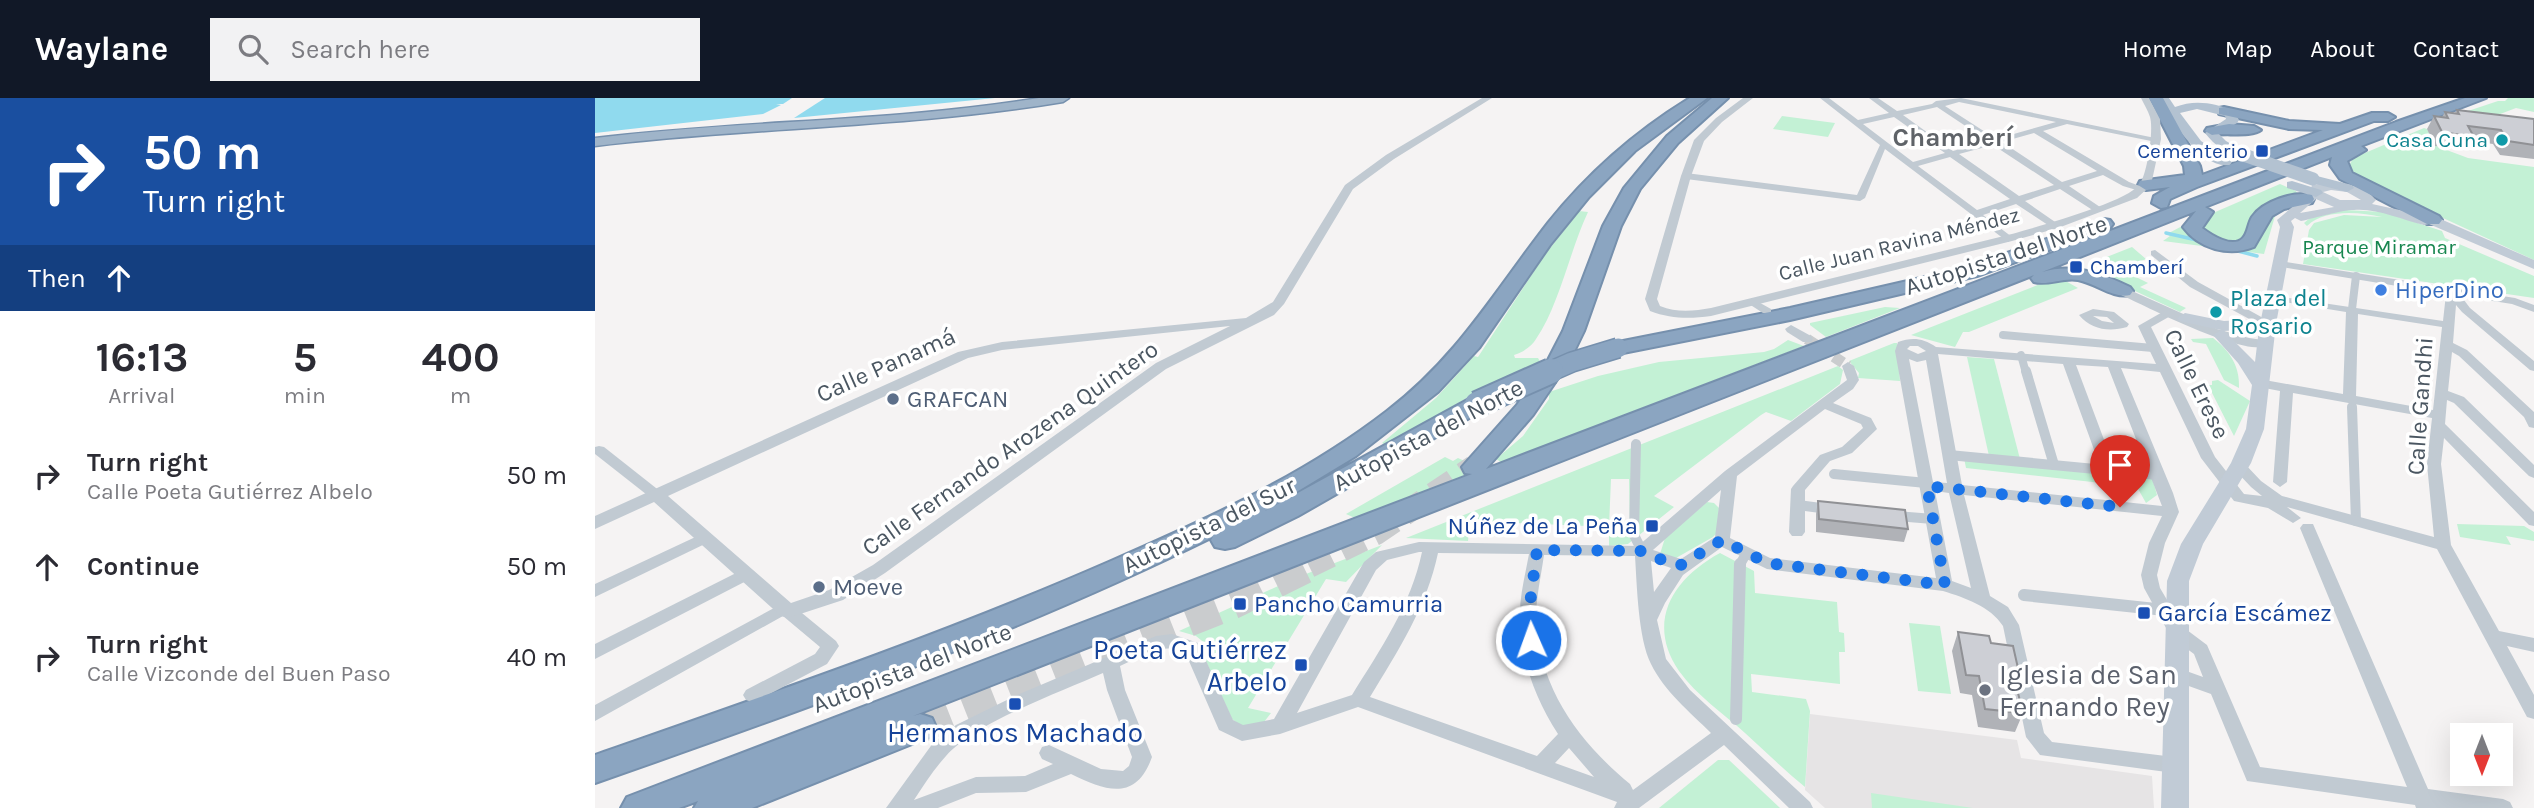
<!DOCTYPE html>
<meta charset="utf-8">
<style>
body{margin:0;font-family:Karla,sans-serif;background:#f2f2f3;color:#2b2b33;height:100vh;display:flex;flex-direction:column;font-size:26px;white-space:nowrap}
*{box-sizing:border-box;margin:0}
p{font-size:23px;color:#7c7c81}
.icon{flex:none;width:38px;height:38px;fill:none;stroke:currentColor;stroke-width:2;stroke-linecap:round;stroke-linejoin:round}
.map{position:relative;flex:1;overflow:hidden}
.panel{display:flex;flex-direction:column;background:#fff;width:595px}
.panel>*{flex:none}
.hud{background:#1a4fa0;color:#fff;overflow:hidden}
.needle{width:46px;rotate:180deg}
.tools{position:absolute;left:1855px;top:625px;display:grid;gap:14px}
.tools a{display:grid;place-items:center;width:63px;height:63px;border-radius:0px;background:#fff;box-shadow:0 7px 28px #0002;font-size:35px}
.pin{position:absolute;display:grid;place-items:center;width:60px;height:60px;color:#fff;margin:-72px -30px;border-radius:50% 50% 50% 0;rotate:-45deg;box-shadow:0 0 7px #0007}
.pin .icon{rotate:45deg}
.me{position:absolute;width:77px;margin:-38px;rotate:358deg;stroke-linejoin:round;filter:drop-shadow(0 0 5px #0008)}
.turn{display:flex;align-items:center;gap:24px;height:147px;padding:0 28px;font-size:32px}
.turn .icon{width:91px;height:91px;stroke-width:2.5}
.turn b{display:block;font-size:49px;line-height:60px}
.then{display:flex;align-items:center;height:66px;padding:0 28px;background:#0003;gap:14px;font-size:26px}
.eta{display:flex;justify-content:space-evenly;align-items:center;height:119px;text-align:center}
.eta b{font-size:42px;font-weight:700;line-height:49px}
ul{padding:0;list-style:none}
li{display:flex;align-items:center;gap:21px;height:91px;padding:0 28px}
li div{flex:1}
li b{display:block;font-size:26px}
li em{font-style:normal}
header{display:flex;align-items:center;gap:42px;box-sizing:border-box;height:98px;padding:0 35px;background:#111827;color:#fff}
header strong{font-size:33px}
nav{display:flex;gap:38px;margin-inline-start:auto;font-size:24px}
.search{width:490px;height:63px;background:#f2f2f3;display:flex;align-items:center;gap:18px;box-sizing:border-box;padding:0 24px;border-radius:0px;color:#7c7c81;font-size:26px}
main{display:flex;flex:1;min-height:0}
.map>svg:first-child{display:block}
</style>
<header>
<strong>Waylane</strong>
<div class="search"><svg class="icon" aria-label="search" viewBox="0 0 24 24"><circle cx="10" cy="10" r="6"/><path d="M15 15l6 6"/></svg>Search here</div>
<nav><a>Home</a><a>Map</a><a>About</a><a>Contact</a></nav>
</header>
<main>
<section class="panel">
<div class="hud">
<div class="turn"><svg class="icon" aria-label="right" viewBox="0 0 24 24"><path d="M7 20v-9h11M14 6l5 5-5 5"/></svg><div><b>50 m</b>Turn right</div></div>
<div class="then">Then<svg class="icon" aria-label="ahead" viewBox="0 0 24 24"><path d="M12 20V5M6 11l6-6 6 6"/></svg></div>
</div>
<div class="eta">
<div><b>16:13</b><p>Arrival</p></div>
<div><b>5</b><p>min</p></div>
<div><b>400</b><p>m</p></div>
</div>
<ul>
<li><svg class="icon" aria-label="right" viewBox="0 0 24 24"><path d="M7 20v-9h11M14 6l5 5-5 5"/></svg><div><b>Turn right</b><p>Calle Poeta Gutiérrez Albelo</p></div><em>50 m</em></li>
<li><svg class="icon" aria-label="ahead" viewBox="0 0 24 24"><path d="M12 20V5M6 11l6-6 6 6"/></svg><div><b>Continue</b></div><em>50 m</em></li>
<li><svg class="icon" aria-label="right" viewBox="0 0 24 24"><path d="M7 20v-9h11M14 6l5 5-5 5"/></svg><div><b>Turn right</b><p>Calle Vizconde del Buen Paso</p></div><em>40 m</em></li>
</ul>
</section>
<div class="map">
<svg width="1939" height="710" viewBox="0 0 1939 710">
<rect width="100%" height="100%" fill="#f5f3f3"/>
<!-- education -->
<path fill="#e6e4e5" d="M1215,616L1422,642L1426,660L1557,678L1559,710H1230L1210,692Z"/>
<!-- green -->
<g fill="#c3f1d5">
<path d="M1913,0H1939V14L1921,10L1900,18L1873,13L1903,3H1910Z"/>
<path d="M1187,18L1240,25L1233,39L1178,31Z"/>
<path d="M1829,30L1832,31L1841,48L1873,60L1939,69V162L1783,90L1758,76L1753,70L1758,60Z"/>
<path d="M1685,86L1701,93L1703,97L1646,142L1628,143L1607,132L1610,122L1618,115Z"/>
<path d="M1689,111L1680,118L1669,156L1568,143L1575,138L1572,136L1593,125V132L1653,150L1664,144L1676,118Z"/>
<path d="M1750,112L1789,114L1847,133L1850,140L1939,178V200L1708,166L1714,132L1719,125L1749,117L1787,119C1764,114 1730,111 1712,128L1709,125L1715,120Z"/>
<path d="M984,113L993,114C975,152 964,208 941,241C937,248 927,255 919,257L920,260H943L947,267L889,290L791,347L787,345L841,300L879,258L883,259L949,158Z"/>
<path d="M1537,149L1551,161L1518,175L1528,180L1537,177L1553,185L1545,189L1591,210L1585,214L1525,186L1503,172L1504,162Z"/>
<path d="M1463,179L1484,181H1467L1483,190L1374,234H1368L1360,249L1316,237Z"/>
<path d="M1290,209L1305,210L1231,239L1215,227V225Z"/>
<path d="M1618,240C1635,253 1645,268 1644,290L1629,282L1611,246L1598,244L1596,241Z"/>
<path d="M1193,242L1209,248L906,364L901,361L928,338L954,301V294L1003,278L1064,264L1169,254L1179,251Z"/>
<path d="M1299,245H1302L1305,283L1263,280L1264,275L1254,263Z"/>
<path d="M1372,259L1399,261L1425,361L1394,358Z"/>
<path d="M1243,268L1248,272L1245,286L1196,323L1171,314L1166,317L1059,398L1079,409L1033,446L1014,448V431L1035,434L1034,381H1016L1014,429L875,423L873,443L811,440Z"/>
<path d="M1623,282L1655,303L1639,338L1613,287H1617V283Z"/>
<path d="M850,359L858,363L863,360L889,372L760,420L751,416Z"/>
<path d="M1369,360L1557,379L1562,397L1551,405L1542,389L1371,370Z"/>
<path d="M1112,404L1119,405L1124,410L1122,435L1118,439L1081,460L1065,456L1070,440Z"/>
<path d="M1862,426L1929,428L1939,434V443L1911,438L1916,447L1865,439Z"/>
<path d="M787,447L751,484L731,481L653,610L676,615L669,624L646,628L637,621L609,559L612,547L601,538L584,533L703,479Z"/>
<path d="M1125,455L1159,473L1160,495L1242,504L1244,534L1249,535L1250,554H1244L1245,586L1156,576L1157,594L1211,601L1215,613L1210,689C1189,672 1170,653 1150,635C1128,615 1102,598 1084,573C1050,523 1079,480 1125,455Z"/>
<path d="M1314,525L1345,528L1356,596L1323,593Z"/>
<path d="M1123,662H1134L1185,710H1064Z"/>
<path d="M1276,695L1378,710H1277Z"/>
</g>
<!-- water -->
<g fill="#90daee">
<path d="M0,0H197L188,6H181L186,7L168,16L0,35Z"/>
<path d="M230,0H400L199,20Z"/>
</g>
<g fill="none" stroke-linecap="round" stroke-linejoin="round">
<!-- stream -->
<g stroke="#90daee" stroke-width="3.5">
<path d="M1571,135L1606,143"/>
<path d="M1639,152L1662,158"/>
</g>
<!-- minor-tunnel -->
<path stroke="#caccce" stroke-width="11" stroke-dasharray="11 5" stroke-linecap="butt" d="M1212,241L1253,268"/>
<!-- motorway-tunnel-far1 -->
<path stroke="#caccce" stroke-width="24" stroke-dasharray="24 12" stroke-linecap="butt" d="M714,468L781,435L879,369"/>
<!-- motorway-tunnel -->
<path stroke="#caccce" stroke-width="32" stroke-dasharray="32 16" stroke-linecap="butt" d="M325,629L638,505L717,466"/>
<defs>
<path id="trunk" d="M444,0H474L468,4C313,30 156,29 0,48V40C148,22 297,24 444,0Z"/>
<g id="motorway">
<path d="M1095,0H1112L1040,53L994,99L955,147L884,250L843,294L761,358L670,413L874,301H890L894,306L890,311L703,418L640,449L630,451L620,449L616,442L618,439C419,537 209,612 0,685V657C174,596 347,537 516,463C612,421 708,378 792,313C862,260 900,193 953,125C993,75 1041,33 1095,0Z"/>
<path d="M1117,0H1133L1083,45L1045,91L1026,128L989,233L974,264L938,317L891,371L1801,24L1870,0H1891L1766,48L1771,52L1752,63L1757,75L1844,118L1847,122L1844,126H1832L1745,81L1735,67L1737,59L1610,109L1618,114L1607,130C1616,137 1638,151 1648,140C1653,135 1653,125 1657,119C1668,103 1699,93 1717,97L1719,101L1717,105L1689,111L1677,118L1659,149C1634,159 1604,151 1588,129L1601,113L1447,174C1478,165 1506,175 1535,189L1538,193L1535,197C1518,201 1500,185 1483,182C1468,179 1453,188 1439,184L1436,180L1439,177L318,618L325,616L337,620L341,629L337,638L157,710H99L103,703L84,710H26L32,699L877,376L870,375L867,369L922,307L952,264L968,233L1008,128L1029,90L1072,38Z"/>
<path d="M1554,0H1568L1605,68L1607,77L1728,32L1694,31L1624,16V10L1629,9L1694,23L1745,26L1777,15H1793L1800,19L1793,23H1779L1602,89L1575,101L1572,109L1566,110L1557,105L1559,98L1575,89L1551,92L1543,87L1545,83L1590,77L1589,68Z"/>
<path d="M1634,26L1659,28L1666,32C1658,39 1631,35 1617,37L1610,33L1612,30Z"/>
<path d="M1509,121L1515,122L1518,126L1515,130L1382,178L1195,222L1023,256L1015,255L1012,250L1015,245L1023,244L1195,210L1369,170Z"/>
</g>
</defs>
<!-- trunk casing -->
<use href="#trunk" stroke="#7690ad" stroke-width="3"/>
<!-- motorway casing -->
<use href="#motorway" stroke="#7690ad" stroke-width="4"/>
<!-- pedestrian-far2 -->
<g stroke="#c1cad2" stroke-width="8">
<path d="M1757,211L1761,178"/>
<path d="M1408,237L1558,250"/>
<path d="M1426,257L1431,275"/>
</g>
<!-- pedestrian-far1 -->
<g stroke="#c1cad2" stroke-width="10">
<path d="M1431,273L1459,367"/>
<path d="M1757,309L1761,423"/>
<path d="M1041,346L1039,437L1047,453"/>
<path d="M1354,357L1563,377"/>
<path d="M1239,376L1331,385"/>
<path d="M1203,407L1233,411"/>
<path d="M1301,418L1338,421"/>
<path d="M1144,468L1151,456"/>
</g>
<!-- pedestrian -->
<g stroke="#c1cad2" stroke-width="12">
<path d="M1429,497L1570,512"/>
<path d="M1141,621L1145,466"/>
</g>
<!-- minor -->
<g fill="#c1cad2" fill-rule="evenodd">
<path d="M1225,0H1234L1263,22L1294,15L1274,0H1283L1302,13L1337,6L1341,3L1366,0L1565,41L1561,44L1472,26L1448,33L1534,84L1553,91L1548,94L1528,88L1508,77L1474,88L1505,109V113H1499L1465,91L1430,103L1463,126V130L1459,131L1421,106L1388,117L1417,139L1418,141L1413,144L1290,51L1270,100L1265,103L1091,81L1086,78L1091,75L1262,97L1285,47ZM1364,4L1461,24L1401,41L1350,8ZM1342,9L1393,43L1358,53L1308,17ZM1299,19L1350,55L1318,64L1268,26ZM1439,35L1502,73L1467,84L1407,44ZM1398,47L1459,87L1424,98L1364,56ZM1355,59L1415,101L1382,112L1323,68Z"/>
<path d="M1560,152L1603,184L1679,226L1673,230L1669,229L1595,189L1556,157V153Z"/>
<path d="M1685,163L1920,200L1939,207V214L1917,206L1866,198L1875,210L1939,263V273L1935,272L1867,214L1861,207L1858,245L1872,252L1939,314V330L1934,329L1929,319L1864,258L1857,254L1853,293L1869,299L1939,367V380L1934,378L1859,305L1852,302L1850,326L1939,414V428L1934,427L1849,340L1846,366L1856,447L1904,533L1939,540V554L1912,548L1939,597V621L1932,619L1842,451L1692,409L1706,420L1698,425L1673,410L1639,403L1606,360L1565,274L1526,270L1578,395L1584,414L1570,445L1562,477L1565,490L1588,529L1612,547L1665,669L1812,689L1705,430L1708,426H1718L1833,691L1908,701L1915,704L1918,710H1821L1820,707L1652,683L1616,596L1577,582L1574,577L1577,572L1583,570L1608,579L1599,556L1576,539L1549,490L1546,477L1554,445L1567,418L1369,397L1395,498L1413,509L1424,527L1449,635L1457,644L1579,659L1586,661L1589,667L1586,673L1579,675L1445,657L1431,639L1408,528C1395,508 1370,500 1348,493L1172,471L1127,449L1088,477L1070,505L1062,522L1071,561L1095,592L1215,704L1218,710H1194L1129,647L1044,710H1019L1022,704L763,609L685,636L647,643L624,632L590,554C565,544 548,558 525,568L530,592L557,659C541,704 511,693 476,676L431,694L381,695L343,710H291L338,645L361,627L420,598L561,538L577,536L603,545L638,622L648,627L679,621L769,464L781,454L824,444L1043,448L1130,373L1248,285L1252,282L1247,268L1253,264L1259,268L1264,282L1258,291L1238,305L1276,320L1282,331L1257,355L1235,363L1210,392V434L1207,438H1197L1194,434L1196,391L1198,388L1225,357L1247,349L1268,330L1266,326L1230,311L1142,378L1135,440L1175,460L1341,480L1300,253L1303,244C1317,239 1328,240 1341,249L1561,266L1543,228L1571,212H1579V216L1556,229L1620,359L1649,396L1667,398L1656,389L1639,371L1637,368L1644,364L1649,365L1666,383L1687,398L1839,439L1832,366L1837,320L1698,295L1692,384L1685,389L1678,384L1685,293L1659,288L1658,285L1664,281L1748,296L1751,214L1678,202L1672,199L1674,197L1848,223L1851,196L1681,168L1680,166ZM1763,216L1847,229L1838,312L1761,298ZM1315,248H1323L1331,253L1323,256L1312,251ZM1343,256L1468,266L1506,371L1513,375L1520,371L1481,267L1513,269L1567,408L1367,387ZM1314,261L1322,264L1331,262L1352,385L1338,384ZM1126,392L1120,439L1086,461L1058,452ZM1340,393L1354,395L1376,490L1357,483ZM824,454H827C816,507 785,552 757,597L702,615L781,472L792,462ZM843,455L934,456C930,478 924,500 925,522C926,563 941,602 963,636L942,658L775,599C803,553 832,508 843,455ZM949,457L1040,458C1042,488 1043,540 1056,566C1069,593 1095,614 1116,635L1038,692L1035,686C984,644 944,590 941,521C941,500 946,478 949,457ZM1056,463L1076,470L1059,494ZM508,575L512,592L537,659L534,668L528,673L506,671L454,647L447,649L444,655L447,661L458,666L430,678L381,679L319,702C329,687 339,671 351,658C381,624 466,594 508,575ZM974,650L999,679L960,665Z"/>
<path d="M1158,201L1176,211V215H1168L1154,206V202Z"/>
<path d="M1498,211L1519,214L1534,226L1532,229C1515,234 1496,232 1484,217ZM1498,218L1512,219L1519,225L1507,223Z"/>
<path d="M1196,227L1216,238L1218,241L1216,244H1208L1192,234L1190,231Z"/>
<path d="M4,348L9,349L66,394L68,397L66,400H56L0,356V349Z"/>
<path d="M109,435L114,436L117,440L114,444L0,499V486Z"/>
<path d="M151,470L157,472L159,476L157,480L0,561V546Z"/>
<path d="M190,504L196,506L241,543L244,548L232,566L163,602L157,604L151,602L148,597L151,592L220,556L225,549L188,518L0,623V607Z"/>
</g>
<!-- tertiary -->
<g fill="#c1cad2" fill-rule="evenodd">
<path d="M887,0H897L799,61L758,91L689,206L679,217L571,271L290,475L248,502L193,520L186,518L59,404L0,431V418L363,254L407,244L651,220L678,204L750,87L791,57ZM635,228L561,265L278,467L234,492L196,505L73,398L373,260L407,252Z"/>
<path d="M1148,0H1158L1127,24L1109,43L1096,78L1062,201L1065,208C1082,215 1099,213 1116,210L1409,138C1435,131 1530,105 1544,87C1552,78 1559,32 1555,19C1553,13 1549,6 1546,0H1554L1565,20L1566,41L1556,87L1542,100L1463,130L1417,143L1116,218C1095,221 1076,221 1055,213L1050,201L1086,78L1099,42L1121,20Z"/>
<path d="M1528,189L1622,231L1654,240L1675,243L1677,246C1656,264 1549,207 1524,196L1522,193Z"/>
</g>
<!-- secondary -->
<path fill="#c1cbd6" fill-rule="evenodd" d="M1729,85C1748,84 1768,87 1781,102L1777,106L1814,114L1825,112L1939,162V171L1834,126L1829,127C1807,122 1782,110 1759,112C1746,112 1721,120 1706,123L1700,120L1696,123L1699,129L1681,226L1669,331L1656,365L1608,446L1594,483V710H1566L1572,483L1586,446L1636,365L1651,331L1657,287L1643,265L1618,237L1626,232L1584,223L1582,220L1590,215L1629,223L1666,221L1685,129L1682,122L1715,94L1717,87ZM1736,92L1752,94L1766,102H1745L1728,94ZM1721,101L1739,109L1705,115ZM1664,231L1660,264L1629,233Z"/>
<!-- primary -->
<g fill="#b3c2d1" fill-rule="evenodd">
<path d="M1562,0H1574L1580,9C1600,1 1620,5 1639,13L1644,22L1642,25L1624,36L1631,43L1653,56L1646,60C1631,55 1620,48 1610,35L1631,21L1630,18L1602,11L1585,15L1606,43L1637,64L1635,67C1606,72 1576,20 1562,0Z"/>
<path d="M1718,77L1757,87L1759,90L1752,94L1713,84L1711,81Z"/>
<path d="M1697,83L1726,92L1728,95L1721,99L1692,90V84Z"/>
</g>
<!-- trunk -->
<use href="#trunk" fill="#9fb4c9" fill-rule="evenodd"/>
<!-- motorway -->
<use href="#motorway" fill="#8ba5c1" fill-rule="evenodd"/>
<defs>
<path id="motorway-bridge-far1" d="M952,275L977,264L1023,250"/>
<path id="motorway-bridge" d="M882,306L956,273"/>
</defs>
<!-- motorway-bridge-far1 casing -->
<use href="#motorway-bridge-far1" stroke="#7690ad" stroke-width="22" stroke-linecap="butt"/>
<!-- motorway-bridge casing -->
<use href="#motorway-bridge" stroke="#7690ad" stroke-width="28" stroke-linecap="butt"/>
<!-- primary-bridge -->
<path stroke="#b3c2d1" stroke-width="13" d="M1646,56L1718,81"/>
<!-- motorway-bridge-far1 -->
<use href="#motorway-bridge-far1" stroke="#8ba5c1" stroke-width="19"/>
<!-- motorway-bridge -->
<use href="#motorway-bridge" stroke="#8ba5c1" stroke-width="24"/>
</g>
<!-- wall -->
<g fill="#b0b2b7">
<path d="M1862,12L1939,21V61L1905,57L1898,46L1877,43L1872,52L1840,48L1832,31L1839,18L1847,19L1850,14L1860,15Z"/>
<path d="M1223,403L1313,431L1309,444L1221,434V416Z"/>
<path d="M1363,534L1396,545L1427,588L1423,596L1428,615L1420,634L1383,629L1377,597L1365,595L1357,553Z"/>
</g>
<!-- building -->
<g fill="#cdcfd5" stroke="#909195" stroke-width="2">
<path d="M1862,12L1939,21V47L1913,43L1906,32L1873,28L1879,39L1847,34L1839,18L1853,20L1850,14L1864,16Z"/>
<path d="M1223,403L1310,412L1313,431L1224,421Z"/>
<path d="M1363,534L1394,538L1396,545L1418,548L1427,588L1421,587L1428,615L1390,611L1384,578L1371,577Z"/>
</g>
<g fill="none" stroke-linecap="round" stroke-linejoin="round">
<!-- route -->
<path stroke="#1a73e8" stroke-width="12" stroke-dasharray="0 21.6" d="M936,542L933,521L942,452L1047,453L1065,461L1086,467L1127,442L1172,465L1350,487L1332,388L1525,409"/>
</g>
<!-- markers -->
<g fill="#0f9aa8" stroke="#fff" stroke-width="2.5">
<circle cx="1907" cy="42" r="7"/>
<circle cx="1621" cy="214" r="7"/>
</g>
<g fill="#1a4fb4" stroke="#fff" stroke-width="2.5">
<rect x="1660" y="46" width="14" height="14" rx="3.5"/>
<rect x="1474" y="162" width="14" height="14" rx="3.5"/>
<rect x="1050" y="421" width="14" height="14" rx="3.5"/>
<rect x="638" y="499" width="14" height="14" rx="3.5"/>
<rect x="1542" y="508" width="14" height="14" rx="3.5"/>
<rect x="699" y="560" width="14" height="14" rx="3.5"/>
<rect x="413" y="599" width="14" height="14" rx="3.5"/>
</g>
<circle fill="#3f7fe0" stroke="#fff" stroke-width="2.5" cx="1786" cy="192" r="7"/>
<g fill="#5c6f8a" stroke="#fff" stroke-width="2.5">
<circle cx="298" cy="301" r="7"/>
<circle cx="224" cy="489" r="7"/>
</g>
<circle fill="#6b7280" stroke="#fff" stroke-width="2.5" cx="1390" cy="592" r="7"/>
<g text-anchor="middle" stroke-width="7" stroke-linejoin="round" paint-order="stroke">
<!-- far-culture labels -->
<g font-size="21" fill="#0d838f" stroke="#fff" text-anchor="end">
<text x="1893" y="49">Casa Cuna</text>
</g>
<!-- far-transit labels -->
<g font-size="21" fill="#164399" stroke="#fff" text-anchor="end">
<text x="1653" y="60">Cementerio</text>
<text x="1495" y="176" text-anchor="start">Chamberí</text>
</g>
<!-- far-street labels -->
<g font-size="21" fill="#4a5661" stroke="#fff">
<text transform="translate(1304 146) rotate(-14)" y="7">Calle Juan Ravina Méndez</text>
</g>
<!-- far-park labels -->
<g font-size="21" fill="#17864f" stroke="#fff">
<text x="1784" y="156">Parque Miramar</text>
</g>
<!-- street labels -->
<g font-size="24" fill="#4a5661" stroke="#fff">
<text transform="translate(1411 157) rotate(-18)" y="8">Autopista del Norte</text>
<text transform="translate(291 267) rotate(-24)" y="8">Calle Panamá</text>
<text transform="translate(1602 286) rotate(64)" y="8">Calle Erese</text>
<text transform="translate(1825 308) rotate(-86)" y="8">Calle Gandhi</text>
<text transform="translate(833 337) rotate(-28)" y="8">Autopista del Norte</text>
<text transform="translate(415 350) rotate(-35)" y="8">Calle Fernando Arozena Quintero</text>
<text transform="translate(614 427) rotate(-26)" y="8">Autopista del Sur</text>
<text transform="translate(317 570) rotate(-21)" y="8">Autopista del Norte</text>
</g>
<!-- shop labels -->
<g font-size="24" fill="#366cbe" stroke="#fff" text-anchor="start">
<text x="1800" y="200">HiperDino</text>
</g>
<!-- culture labels -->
<g font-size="24" fill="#0d838f" stroke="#fff" text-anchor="start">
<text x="1635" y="208">Plaza del<tspan x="1635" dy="28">Rosario</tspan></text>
</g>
<!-- service labels -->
<g font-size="24" fill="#4e5e75" stroke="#fff" text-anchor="start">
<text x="312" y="309">GRAFCAN</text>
<text x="238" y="497">Moeve</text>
</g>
<!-- transit labels -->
<g font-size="24" fill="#164399" stroke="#fff" text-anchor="start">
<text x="1043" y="436" text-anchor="end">Núñez de La Peña</text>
<text x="659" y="514">Pancho Camurria</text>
<text x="1563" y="523">García Escámez</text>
</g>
<!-- far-district labels -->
<g font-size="26" font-weight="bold" fill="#5f6368" stroke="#fff">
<text x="1358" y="48">Chamberí</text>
</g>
<!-- near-transit labels -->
<g font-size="28" fill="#164399" stroke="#fff" text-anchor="end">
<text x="692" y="561">Poeta Gutiérrez<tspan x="692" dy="32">Arbelo</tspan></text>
<text x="420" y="644" text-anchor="middle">Hermanos Machado</text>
</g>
<!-- near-worship labels -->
<g font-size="28" fill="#5b616d" stroke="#fff" text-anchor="start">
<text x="1404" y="586">Iglesia de San<tspan x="1404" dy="32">Fernando Rey</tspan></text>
</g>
</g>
</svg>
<div class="tools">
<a><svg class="needle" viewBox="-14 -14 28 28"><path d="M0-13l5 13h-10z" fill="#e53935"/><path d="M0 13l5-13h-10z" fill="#7c7c81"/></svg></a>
</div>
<div class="pin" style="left:1525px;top:409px;background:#d93025"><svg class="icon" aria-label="arrive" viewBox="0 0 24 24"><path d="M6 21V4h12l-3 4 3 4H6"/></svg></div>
<svg class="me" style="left:936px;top:542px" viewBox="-20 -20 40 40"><circle r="17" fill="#1a73e8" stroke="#fff" stroke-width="3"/><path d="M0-11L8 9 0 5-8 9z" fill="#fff"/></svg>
</div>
</main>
